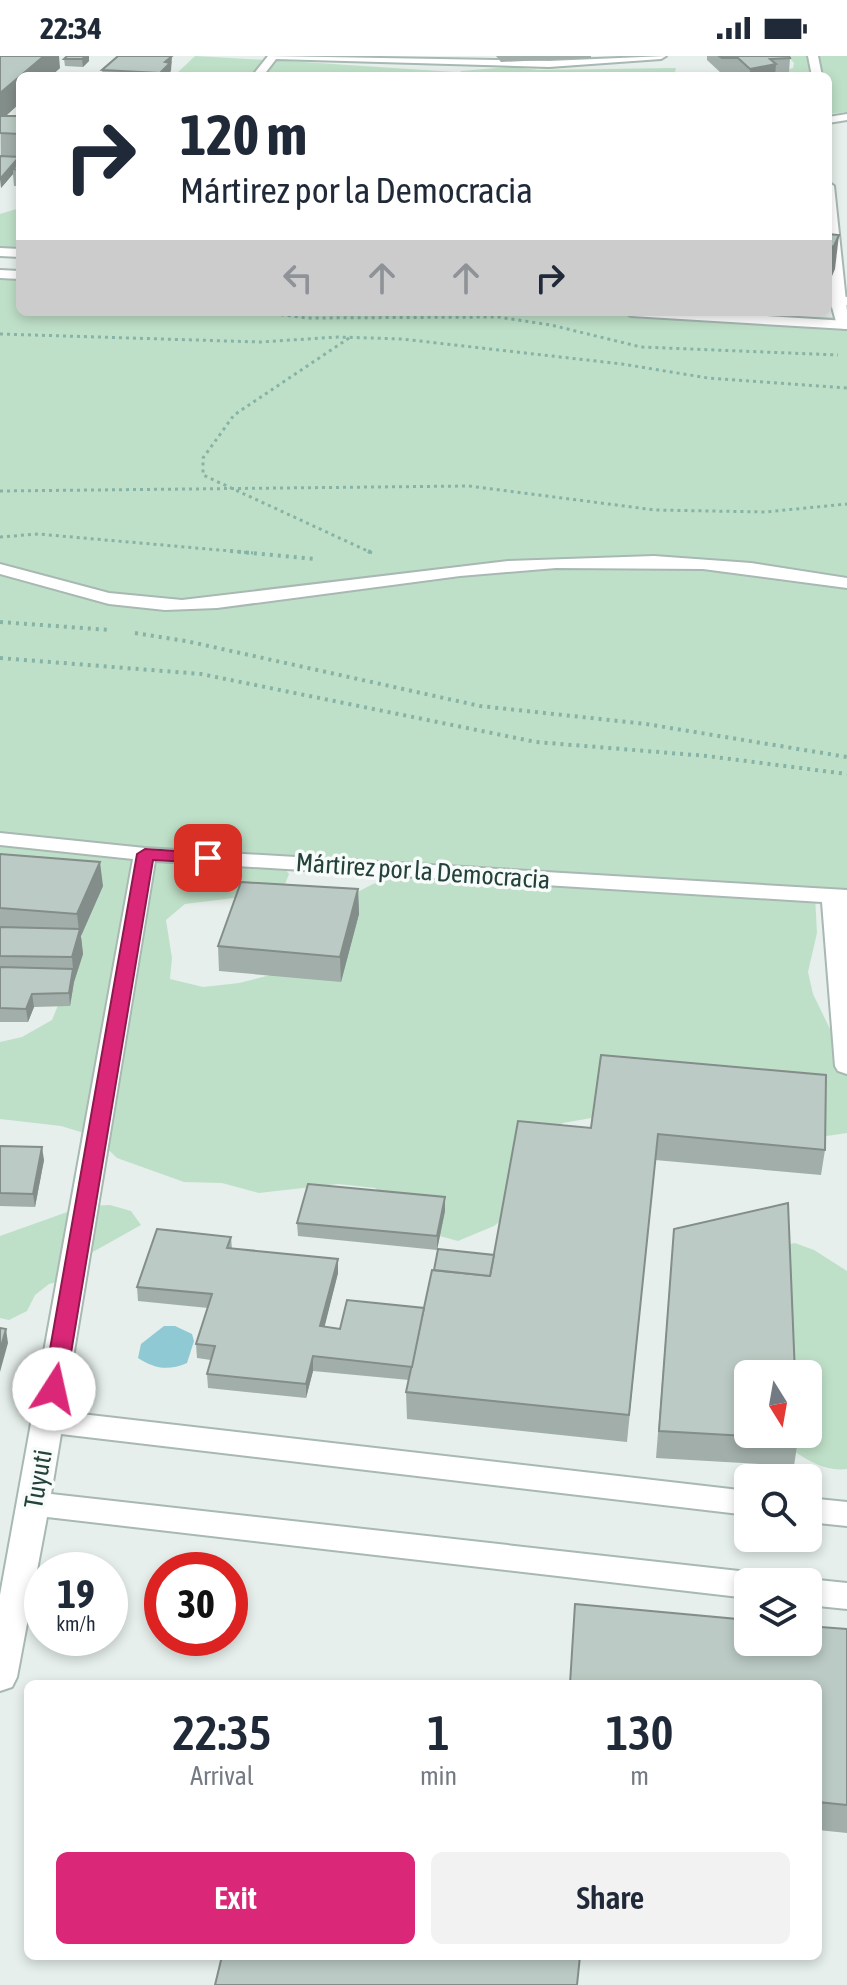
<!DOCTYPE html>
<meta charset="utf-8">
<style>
body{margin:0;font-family:"Asap Condensed",sans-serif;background:#f2f2f3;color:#1f2937;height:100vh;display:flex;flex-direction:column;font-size:30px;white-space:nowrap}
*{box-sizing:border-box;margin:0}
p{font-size:26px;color:#747a83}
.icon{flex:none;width:44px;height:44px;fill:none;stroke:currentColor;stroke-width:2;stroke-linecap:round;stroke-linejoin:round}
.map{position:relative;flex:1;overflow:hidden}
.drawer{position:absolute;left:24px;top:1624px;width:798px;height:280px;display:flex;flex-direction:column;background:#fff;border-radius:12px;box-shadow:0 4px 12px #0003}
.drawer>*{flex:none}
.top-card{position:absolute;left:16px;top:16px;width:816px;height:244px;border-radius:12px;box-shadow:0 4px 12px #0003;background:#fff;color:#1f2937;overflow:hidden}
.needle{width:52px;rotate:169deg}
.tools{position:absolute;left:734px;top:1304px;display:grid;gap:16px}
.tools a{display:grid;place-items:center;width:88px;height:88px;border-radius:12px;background:#fff;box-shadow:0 4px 12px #0003;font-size:40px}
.speed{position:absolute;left:24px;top:1496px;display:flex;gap:16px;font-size:40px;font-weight:700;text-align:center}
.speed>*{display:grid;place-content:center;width:104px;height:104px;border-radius:50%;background:#fff;box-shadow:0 4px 12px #0003;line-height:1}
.speed small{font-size:20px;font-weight:400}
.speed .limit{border:12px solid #d22;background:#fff;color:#111}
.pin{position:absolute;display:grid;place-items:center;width:68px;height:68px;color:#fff;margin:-34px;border-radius:16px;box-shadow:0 4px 12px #0006}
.me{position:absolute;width:88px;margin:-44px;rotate:10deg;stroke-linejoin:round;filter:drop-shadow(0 0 6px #0008)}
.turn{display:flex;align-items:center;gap:28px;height:168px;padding:0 32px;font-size:36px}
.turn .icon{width:104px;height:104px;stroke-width:2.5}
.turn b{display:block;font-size:56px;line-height:68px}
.lanes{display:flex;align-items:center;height:76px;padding:0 32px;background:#0003;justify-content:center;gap:40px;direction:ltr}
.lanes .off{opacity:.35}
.eta{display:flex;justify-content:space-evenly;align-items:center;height:136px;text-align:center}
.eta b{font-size:48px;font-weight:600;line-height:56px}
.button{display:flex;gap:16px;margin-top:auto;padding:16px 32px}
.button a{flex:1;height:92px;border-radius:12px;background:#db2777;color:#fff;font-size:32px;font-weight:600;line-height:92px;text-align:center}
.button a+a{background:#f2f2f3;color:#1f2937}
.status{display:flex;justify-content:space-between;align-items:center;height:56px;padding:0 40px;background:#fff;direction:ltr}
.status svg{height:22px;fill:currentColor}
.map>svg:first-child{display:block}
</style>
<div class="status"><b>22:34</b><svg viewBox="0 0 49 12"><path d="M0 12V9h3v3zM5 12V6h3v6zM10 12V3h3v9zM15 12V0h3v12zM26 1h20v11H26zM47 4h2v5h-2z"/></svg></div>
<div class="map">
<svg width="847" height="1929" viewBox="0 0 847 1929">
<rect width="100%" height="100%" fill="#e6efeb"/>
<!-- green -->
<g fill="#bfe0c8" fill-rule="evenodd">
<path d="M195,0L267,4L252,20H174Z"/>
<path d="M788,0H847V56L828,58V20H768L793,12L794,7Z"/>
<path d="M273,4L454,16L451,20H260Z"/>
<path d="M511,11L539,14L676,12L674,20H458L461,15Z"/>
<path d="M20,152V190L0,194V158Z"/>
<path d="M0,216L20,218V256H636L783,262L847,261V841L815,840L817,877L808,916L813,938L847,1008V1077L799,1084L597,1061L563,1067L538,1086L519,1150L494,1170L458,1185L421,1175L375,1132L338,1128L259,1137L222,1127L184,1126L117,1102L94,1080L61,1070L0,1063V986L22,981L52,964L80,896L82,877L0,812ZM281,807L403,820L373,828L344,843L274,918L239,927L203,931L170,923L172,902L166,864L185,848L282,836L289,818Z"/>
<path d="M110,1149L131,1155L141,1169L91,1197L69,1223L49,1228L35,1239L27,1255L9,1264L0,1262V1180L84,1150Z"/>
<path d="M795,1187L814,1194L847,1215V1413C819,1417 792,1394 772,1378H808V1318H756L774,1191Z"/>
</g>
<!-- water -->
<path fill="#8ec9d4" d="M164,1270H175L192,1278L194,1285L187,1307C168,1315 155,1313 138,1302L141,1288Z"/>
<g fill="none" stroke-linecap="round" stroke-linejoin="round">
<defs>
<path id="pedestrian" d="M654,500L751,507L847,522V532L703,513L556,512L460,520L217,552L165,554L109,548L0,518V508L109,537L182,544L508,505Z"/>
<g id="minor">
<path d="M268,0L549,5L666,0L661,3L549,11L276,3L263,20H252Z"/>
<path d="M808,0H818L822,20H812Z"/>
<path d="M847,58V64L828,67V61Z"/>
<path d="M828,126L834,130L847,255V273H844L837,269L830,244L828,215Z"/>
<path d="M0,777L145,792L847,834V1018L838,1015L835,1010L822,846L155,805L64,1356L748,1435V1459L61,1378L51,1438L748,1516L759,1520L762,1526H748V1542L47,1461L17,1621L12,1631L0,1635V1539L133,803L0,789Z"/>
<path d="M808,1442L847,1446V1470L808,1466Z"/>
<path d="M808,1523L847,1527V1553L808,1549V1526H799Z"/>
</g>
<g id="tertiary">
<path d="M0,192L20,193V201L0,200Z"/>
<path d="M0,214L20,215V223L0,222Z"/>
<path d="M828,240L847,241V249L828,248Z"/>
<path d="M624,256H701L847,265V273L631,260Z"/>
</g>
</defs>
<!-- pedestrian casing -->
<use href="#pedestrian" stroke="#a8b8b2" stroke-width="4"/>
<!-- minor casing -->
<use href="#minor" stroke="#a8b8b2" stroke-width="4"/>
<!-- tertiary casing -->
<use href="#tertiary" stroke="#a8b8b2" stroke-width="4"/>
<!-- path-far1 -->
<g stroke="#86b3a5" stroke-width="3" stroke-dasharray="3 4" stroke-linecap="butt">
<path d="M260,256L307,262L498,261L551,269L641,291L838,299"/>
<path d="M0,278L260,286L338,281L402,283L622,308L708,322L847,332"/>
<path d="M349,282L234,359L203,402V419L372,497"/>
<path d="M0,435L469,430L655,454L765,456L847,448"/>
<path d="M0,481L38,478L253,497"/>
</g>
<!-- path -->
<g stroke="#86b3a5" stroke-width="4" stroke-dasharray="3 5" stroke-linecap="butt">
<path d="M230,495L316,503"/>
<path d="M368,495L372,497"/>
<path d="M0,566L110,574"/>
<path d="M135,577L186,585L480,650L646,668L847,701"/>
<path d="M0,602L201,618L536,686L707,700L847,718"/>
</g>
<!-- pedestrian -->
<use href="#pedestrian" fill="#fff" fill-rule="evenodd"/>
<!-- minor -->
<use href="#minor" fill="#fff" fill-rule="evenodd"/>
<!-- tertiary -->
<use href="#tertiary" fill="#fff" fill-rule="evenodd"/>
</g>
<!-- wall -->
<g fill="#a1aea9">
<path d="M0,0L60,12L51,20H20V47L6,60H20V130H14L13,118L1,132Z"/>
<path d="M67,0H89V5L83,11L65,10L64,3Z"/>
<path d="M496,0H591V2L501,6Z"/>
<path d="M707,0H789L790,2L789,16L775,17V20H741L737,16L721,17L707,4Z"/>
<path d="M172,8L170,9L171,15L165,20H103L102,14Z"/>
<path d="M0,798L103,830L81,880L83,898L74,926L70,950L34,951L28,966H0Z"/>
<path d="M358,833L359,858L341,926L219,915L218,890Z"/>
<path d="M518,1065L825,1094L821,1119L655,1104L627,1386L407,1363L406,1336L409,1324L313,1315L306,1342L208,1332L207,1318L211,1304L197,1302L196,1288L208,1252L138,1245L137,1231L231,1181L232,1193L338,1203V1217L324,1271L340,1273L424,1252L434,1214L494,1199Z"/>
<path d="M0,1090L44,1104L35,1151L0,1150Z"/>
<path d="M445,1141V1155L437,1194L298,1180L297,1167Z"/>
<path d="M674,1173L798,1383L794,1410L656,1402Z"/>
<path d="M847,1573V1777L818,1774V1628Z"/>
</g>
<!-- shaded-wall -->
<g fill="#838d89">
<path d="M44,0H59L60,12L51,20H20Z"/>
<path d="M86,0H89V5L83,11L82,3Z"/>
<path d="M172,0L171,15L165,20H160V17L165,6Z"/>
<path d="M776,8L775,20H750V13Z"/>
<path d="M20,20V47L0,65V37Z"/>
<path d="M19,101L20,110L13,113V118L1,132L0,123Z"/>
<path d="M839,179L835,213L830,225L828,226V192Z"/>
<path d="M100,806L103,830L81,880L83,898L74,926L70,950L69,937L73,913L72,901L79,875L77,858Z"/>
<path d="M358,833L359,858L341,926L340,901Z"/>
<path d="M32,938L34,951L28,966L26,953Z"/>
<path d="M42,1091L44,1104L35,1151L33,1138Z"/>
<path d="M445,1141V1155L437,1194V1180Z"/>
<path d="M338,1203V1217L321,1285L320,1270Z"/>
<path d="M6,1273L8,1287L0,1316V1294Z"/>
<path d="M313,1300V1315L306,1342V1328Z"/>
</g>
<!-- building -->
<g fill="#bbcac4" stroke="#838d89" stroke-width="2">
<path d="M0,0H44L0,37Z"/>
<path d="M67,0H86L82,3H64Z"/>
<path d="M118,0H172L165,6L170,7L160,17L102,14Z"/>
<path d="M719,0H789L790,2L770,3L776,8L750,13L738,2H722Z"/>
<path d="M0,60H20V78L0,77Z"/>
<path d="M0,100L19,101L0,123Z"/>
<path d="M20,105V114L13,113Z"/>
<path d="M828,178L839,179L834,190L828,192Z"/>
<path d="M0,798L100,806L77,858L0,852Z"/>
<path d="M241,826L358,833L340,901L218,890Z"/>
<path d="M0,871L80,873L72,901L0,900Z"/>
<path d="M0,911L73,913L69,937L32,938L26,953L0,952Z"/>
<path d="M601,999L826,1019L825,1094L658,1078L629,1359L406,1336L432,1214L490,1220L518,1065L591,1072Z"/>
<path d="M0,1090L42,1091L33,1138L0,1137Z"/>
<path d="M308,1128L445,1141L437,1180L297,1167Z"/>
<path d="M788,1147L795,1318H748V1378H797L798,1383L659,1375L674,1173Z"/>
<path d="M157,1173L231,1181L227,1192L338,1203L320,1270L340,1273L347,1244L424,1252L412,1311L313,1300L306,1328L207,1318L215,1290L196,1288L212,1238L137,1231Z"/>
<path d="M438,1193L494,1199L490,1220L434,1214Z"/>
<path d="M0,1272L6,1273L0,1294Z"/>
<path d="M575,1548L748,1564V1586H808V1570L847,1573V1749L818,1746V1628H570Z"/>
<path d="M222,1900H580L577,1929H215Z"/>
</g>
<!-- route -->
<path fill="#db2777" stroke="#8e194d" stroke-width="2" d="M145,793L208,797L216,802L208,807L153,804L65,1333L61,1339H46L43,1333L137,798Z"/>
<g text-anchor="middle" stroke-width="7" stroke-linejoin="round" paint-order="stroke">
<!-- street labels -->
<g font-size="26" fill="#24423a" stroke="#f7fbf9">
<text transform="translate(423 815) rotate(4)" y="9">Mártirez por la Democracia</text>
<text transform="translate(38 1423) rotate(-80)" y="9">Tuyuti</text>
</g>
</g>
</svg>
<div class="tools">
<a><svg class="needle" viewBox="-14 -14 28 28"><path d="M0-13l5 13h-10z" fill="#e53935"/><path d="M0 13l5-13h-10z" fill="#747a83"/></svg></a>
<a><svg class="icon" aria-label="search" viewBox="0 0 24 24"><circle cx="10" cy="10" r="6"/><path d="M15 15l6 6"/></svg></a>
<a><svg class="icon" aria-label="layers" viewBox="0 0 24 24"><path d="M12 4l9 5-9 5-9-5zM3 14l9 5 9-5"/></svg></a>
</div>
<div class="speed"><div>19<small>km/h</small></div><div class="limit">30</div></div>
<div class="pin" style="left:208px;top:802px;background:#d93025"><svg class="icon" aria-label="arrive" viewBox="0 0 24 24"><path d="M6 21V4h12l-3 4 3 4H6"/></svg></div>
<svg class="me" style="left:54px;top:1333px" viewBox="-20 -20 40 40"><circle r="19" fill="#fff"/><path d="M0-13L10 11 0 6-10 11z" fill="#db2777"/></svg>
<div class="top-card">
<div class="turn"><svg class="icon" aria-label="right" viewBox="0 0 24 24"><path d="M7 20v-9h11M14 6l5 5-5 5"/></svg><div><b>120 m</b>Mártirez por la Democracia</div></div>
<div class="lanes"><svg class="icon off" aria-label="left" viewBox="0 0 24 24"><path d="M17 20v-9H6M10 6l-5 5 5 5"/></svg><svg class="icon off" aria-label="ahead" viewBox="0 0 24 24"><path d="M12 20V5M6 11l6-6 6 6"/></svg><svg class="icon off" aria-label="ahead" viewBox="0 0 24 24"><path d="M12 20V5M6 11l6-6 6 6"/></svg><svg class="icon" aria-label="right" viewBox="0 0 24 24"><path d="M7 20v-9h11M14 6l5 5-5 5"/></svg></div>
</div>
<section class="drawer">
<div class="eta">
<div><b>22:35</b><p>Arrival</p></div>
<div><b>1</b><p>min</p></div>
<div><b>130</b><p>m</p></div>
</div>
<div class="button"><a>Exit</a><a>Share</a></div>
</section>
</div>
